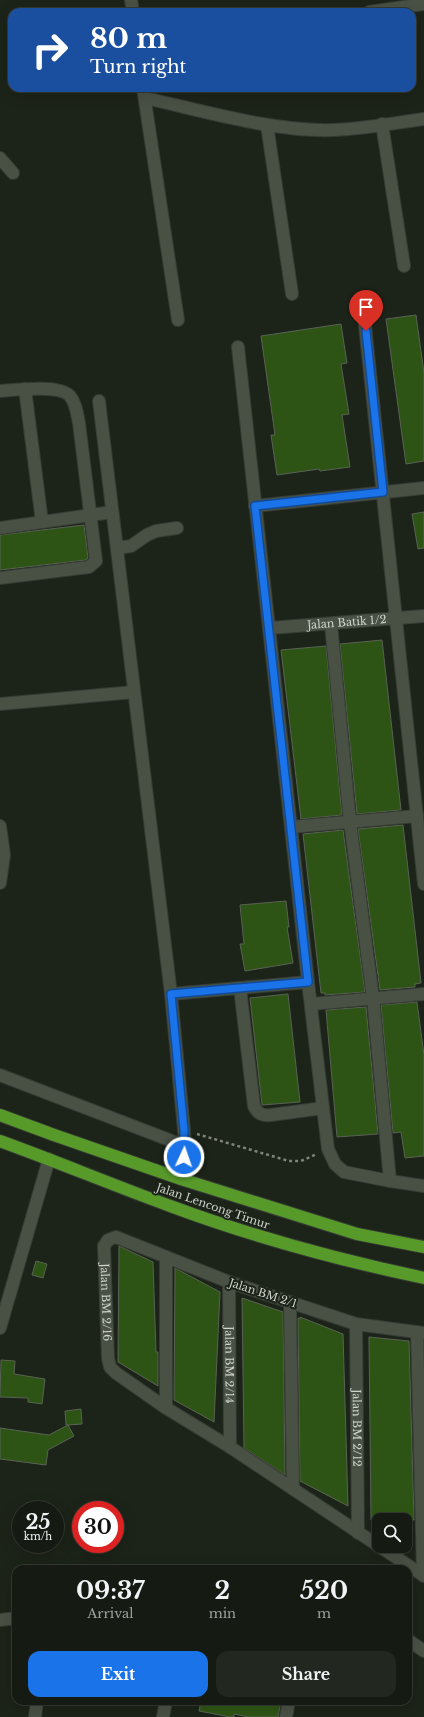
<!DOCTYPE html>
<style>
body{margin:0;font-family:"Libre Baskerville",serif;background:#222720;color:#f1f3f6;height:100vh;display:flex;flex-direction:column;font-size:15px;white-space:nowrap}
*{box-sizing:border-box;margin:0}
p{font-size:13px;color:#9da19f}
.icon{flex:none;width:22px;height:22px;fill:none;stroke:currentColor;stroke-width:2;stroke-linecap:round;stroke-linejoin:round}
.map{position:relative;flex:1;overflow:hidden}
.sheet{position:absolute;left:12px;top:1565px;width:400px;height:140px;display:flex;flex-direction:column;background:#151a12;border-radius:12px;box-shadow:0 4px 16px #0002,0 0 0 1px #343832}
.sheet>*{flex:none}
.banner{position:absolute;left:8px;top:8px;width:408px;height:84px;border-radius:12px;box-shadow:0 4px 16px #0002,0 0 0 1px #343832;background:#1a4fa0;color:#fff;overflow:hidden}
.buttons{position:absolute;left:372px;top:1513px;display:grid;gap:8px}
.buttons a{display:grid;place-items:center;width:40px;height:40px;border-radius:8px;background:#151a12;box-shadow:0 4px 16px #0002,0 0 0 1px #343832;font-size:20px}
.speed{position:absolute;left:12px;top:1501px;display:flex;gap:8px;font-size:20px;font-weight:700;text-align:center}
.speed>*{display:grid;place-content:center;width:52px;height:52px;border-radius:50%;background:#151a12;box-shadow:0 4px 16px #0002,0 0 0 1px #343832;line-height:1}
.speed small{font-size:10px;font-weight:400}
.speed .limit{border:6px solid #d22;background:#fff;color:#111}
.pin{position:absolute;display:grid;place-items:center;width:34px;height:34px;color:#fff;margin:-41px -17px;border-radius:50% 50% 50% 0;rotate:-45deg;box-shadow:0 0 4px #0007}
.pin .icon{rotate:45deg}
.me{position:absolute;width:44px;margin:-22px;rotate:3deg;stroke-linejoin:round;filter:drop-shadow(0 0 3px #0008)}
.turn{display:flex;align-items:center;gap:14px;height:84px;padding:0 16px;font-size:18px}
.turn .icon{width:52px;height:52px;stroke-width:2.5}
.turn b{display:block;font-size:28px;line-height:34px}
.eta{display:flex;justify-content:space-evenly;align-items:center;height:68px;text-align:center}
.eta b{font-size:24px;font-weight:700;line-height:28px}
.action{display:flex;gap:8px;margin-top:auto;padding:8px 16px}
.action a{flex:1;height:46px;border-radius:12px;background:#1a73e8;color:#fff;font-size:16px;font-weight:700;line-height:46px;text-align:center}
.action a+a{background:#222720;color:#f1f3f6}
.map>svg:first-child{display:block}
</style>
<div class="map">
<svg width="424" height="1717" viewBox="0 0 424 1717">
<rect width="100%" height="100%" fill="#1c2318"/>
<!-- building -->
<g fill="#2e5415" stroke="#596255">
<path d="M416,315L424,373V461L406,464L386,319Z"/>
<path d="M341,324L347,363L341,364L349,414L342,415L350,467L320,471L319,469L277,475L271,435H275L261,336Z"/>
<path d="M424,512V548L418,549L412,514Z"/>
<path d="M84,525L88,558L86,560L0,570V535Z"/>
<path d="M382,640L401,810L357,814L340,644Z"/>
<path d="M326,646L342,815L301,819L281,650Z"/>
<path d="M403,825L421,983L415,984V987L380,990L358,829Z"/>
<path d="M343,830L365,992L325,995V993H321L303,834Z"/>
<path d="M286,901L289,927H287L293,963L245,971L240,944H244L240,905Z"/>
<path d="M288,994L300,1102L262,1105L250,998Z"/>
<path d="M417,1002L424,1055V1156L405,1158L401,1132L393,1133L381,1005Z"/>
<path d="M366,1007L378,1134L337,1137L326,1010Z"/>
<path d="M119,1246L153,1262L156,1352H158V1386L118,1362Z"/>
<path d="M36,1261L47,1264L43,1278L32,1275Z"/>
<path d="M175,1268L220,1292L214,1422L174,1400Z"/>
<path d="M242,1298L283,1312L285,1475L244,1448Z"/>
<path d="M300,1317L343,1334L348,1506L300,1481L298,1318L300,1319Z"/>
<path d="M369,1337L409,1341L414,1520H371Z"/>
<path d="M1,1360L15,1361L14,1374L45,1379L42,1404L28,1402V1398L0,1397Z"/>
<path d="M81,1409L82,1424L68,1425L74,1436L48,1450L46,1465L0,1459V1428L49,1435L68,1425H66L65,1411Z"/>
<path d="M201,1701H281L278,1717H248L234,1714V1717H230L199,1711Z"/>
</g>
<g fill="none" stroke-linecap="round" stroke-linejoin="round">
<defs>
<g id="minor">
<path d="M131,0L133,12"/>
<path d="M369,12L424,4"/>
<path d="M143,88L178,320"/>
<path d="M145,98C204,111 274,132 333,130C364,129 394,123 424,119"/>
<path d="M382,124L404,266"/>
<path d="M267,125L292,294"/>
<path d="M0,158L13,173"/>
<path d="M364,316L424,884"/>
<path d="M238,347L308,982L328,1149L335,1164L344,1172L390,1181L424,1186"/>
<path d="M25,389L42,522"/>
<path d="M0,391C16,390 59,384 70,396C76,403 77,414 79,423L96,561L89,567L0,578"/>
<path d="M99,401L171,994L184,1130L185,1146L181,1179"/>
<path d="M255,506L424,488"/>
<path d="M0,528L112,512"/>
<path d="M117,548L131,546L147,535L156,531L177,528"/>
<path d="M331,624L350,822L373,998L390,1181"/>
<path id="s1" d="M270,628L424,616"/>
<path d="M0,704L134,692"/>
<path d="M0,826L4,855L0,883"/>
<path d="M291,827L417,816"/>
<path d="M240,988L254,1106C258,1114 262,1116 271,1115L323,1108"/>
<path d="M171,994L308,982"/>
<path d="M311,1004L424,994"/>
<path d="M0,1075L185,1146"/>
<path id="s2" d="M229,1282L230,1447"/>
<path d="M290,1302L293,1489"/>
<path id="s3" d="M356,1324L358,1533"/>
<path d="M0,1328L49,1159"/>
<path d="M417,1332L423,1575"/>
<path id="s4" d="M424,1333L356,1324L229,1282L116,1237L108,1240L104,1246L108,1358L110,1367L116,1373L166,1408L230,1447L424,1576"/>
<path d="M166,1408V1257"/>
<path d="M0,1620L16,1618"/>
<path d="M408,1640L424,1651"/>
<path d="M35,1717L37,1701"/>
<path d="M163,1717L166,1701"/>
<path d="M286,1717L289,1701"/>
</g>
<g id="highway">
<path d="M0,1115L54,1135L181,1179L357,1234L424,1247"/>
<path d="M0,1141C58,1162 115,1186 173,1207C254,1237 339,1260 424,1278"/>
</g>
</defs>
<!-- minor casing -->
<use href="#minor" stroke="#363c34" stroke-width="14"/>
<!-- highway casing -->
<use href="#highway" stroke="#363c34" stroke-width="14"/>
<!-- path -->
<path stroke="#7e847b" stroke-width="2.5" stroke-dasharray="3 3" stroke-linecap="butt" d="M197,1134L289,1161H301L317,1154"/>
<!-- minor -->
<use href="#minor" stroke="#495145" stroke-width="12"/>
<!-- highway -->
<use href="#highway" stroke="#579a2a" stroke-width="12"/>
</g>
<g fill="none" stroke-linecap="round" stroke-linejoin="round">
<defs>
<path id="route" d="M184,1157V1130L171,994L308,982L255,506L383,492L366,331"/>
</defs>
<!-- route casing -->
<use href="#route" stroke="#114b97" stroke-width="10"/>
<!-- route -->
<use href="#route" stroke="#1a73e8" stroke-width="7"/>
</g>
<g text-anchor="middle" stroke-width="4" stroke-linejoin="round" paint-order="stroke">
<!-- street labels -->
<g font-size="11" fill="#ced4cc" stroke="#1c2318">
<text dy="4" stroke="none"><textPath href="#s1" startOffset="77">Jalan Batik 1/2</textPath></text>
<text transform="translate(213 1206) rotate(19)" y="4">Jalan Lencong Timur</text>
<text transform="translate(263 1293) rotate(18)" y="4">Jalan BM 2/1</text>
<text dy="4" stroke="none"><textPath href="#s4" startOffset="396">Jalan BM 2/16</textPath></text>
<text dy="4" stroke="none"><textPath href="#s2" startOffset="83">Jalan BM 2/14</textPath></text>
<text dy="4" stroke="none"><textPath href="#s3" startOffset="104">Jalan BM 2/12</textPath></text>
</g>
</g>
</svg>
<div class="buttons">
<a><svg class="icon" aria-label="search" viewBox="0 0 24 24"><circle cx="10" cy="10" r="6"/><path d="M15 15l6 6"/></svg></a>
</div>
<div class="speed"><div>25<small>km/h</small></div><div class="limit">30</div></div>
<div class="pin" style="left:366px;top:331px;background:#d93025"><svg class="icon" aria-label="arrive" viewBox="0 0 24 24"><path d="M6 21V4h12l-3 4 3 4H6"/></svg></div>
<svg class="me" style="left:184px;top:1157px" viewBox="-20 -20 40 40"><circle r="17" fill="#1a73e8" stroke="#fff" stroke-width="3"/><path d="M0-11L8 9 0 5-8 9z" fill="#fff"/></svg>
<div class="banner">
<div class="turn"><svg class="icon" aria-label="right" viewBox="0 0 24 24"><path d="M7 20v-9h11M14 6l5 5-5 5"/></svg><div><b>80 m</b>Turn right</div></div>
</div>
<section class="sheet">
<div class="eta">
<div><b>09:37</b><p>Arrival</p></div>
<div><b>2</b><p>min</p></div>
<div><b>520</b><p>m</p></div>
</div>
<div class="action"><a>Exit</a><a>Share</a></div>
</section>
</div>
